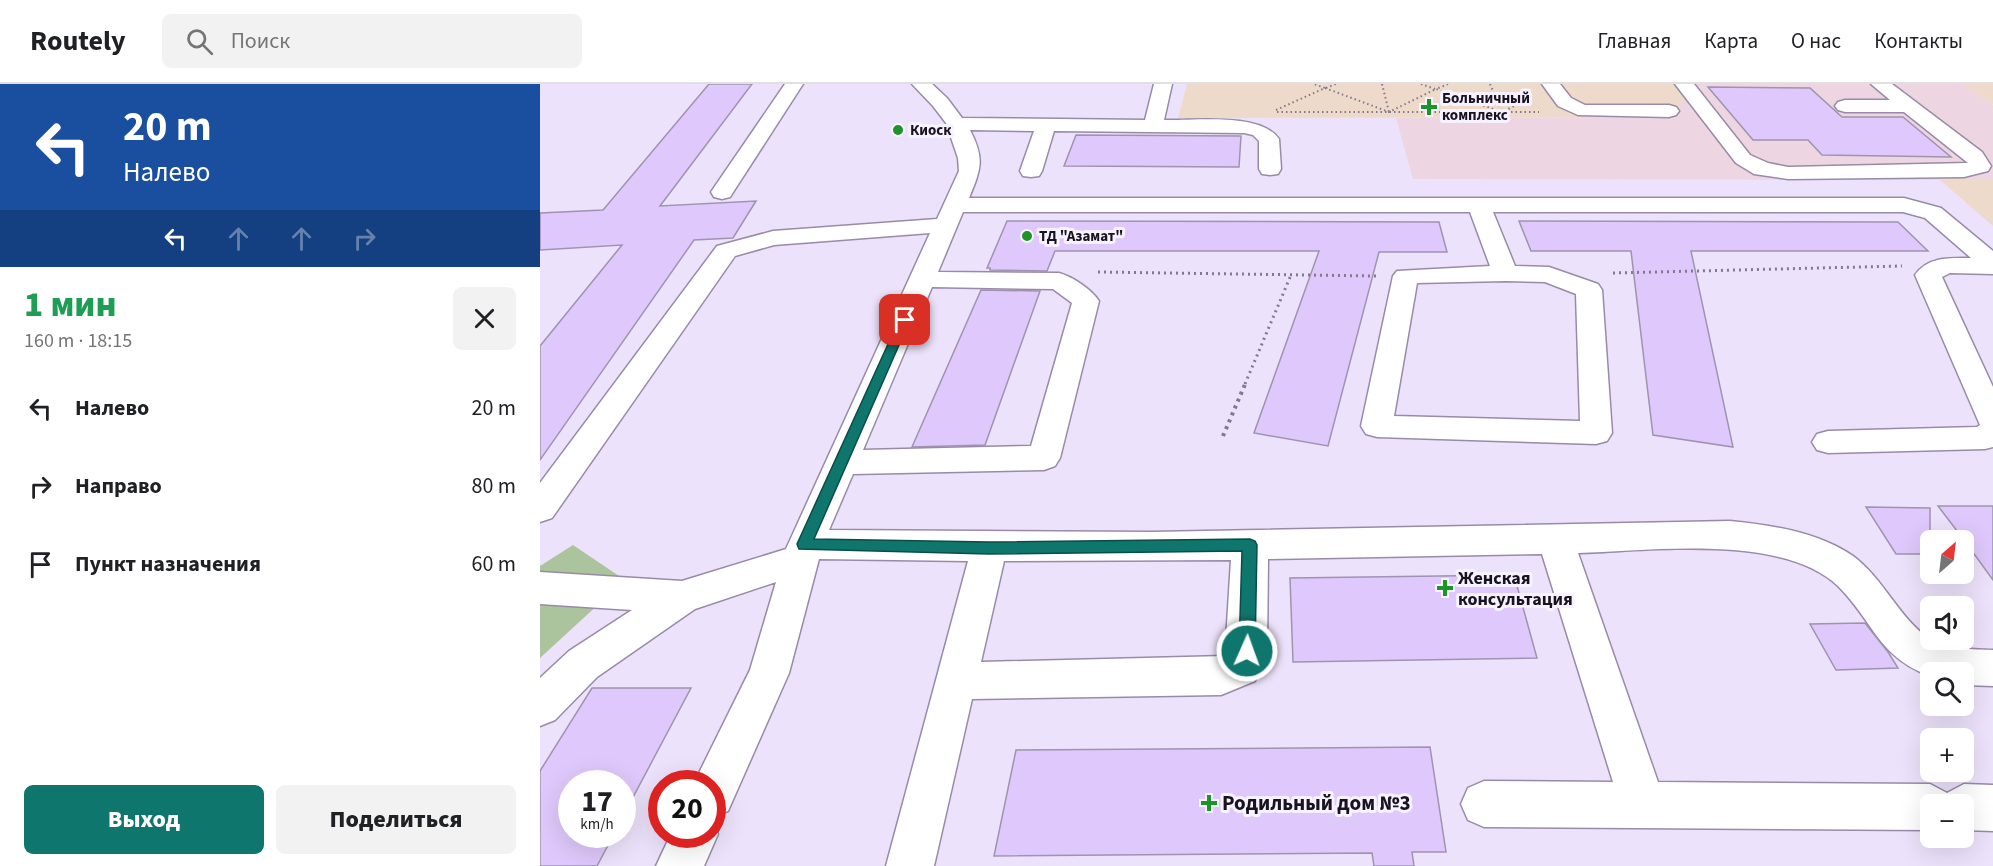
<!DOCTYPE html>
<html lang="ru">
<meta charset="utf-8">
<style>
body{margin:0;font-family:"Source Sans 3",sans-serif;background:#f2f2f2;color:#202124;height:100vh;display:flex;flex-direction:column;font-size:22px;white-space:nowrap}
*{box-sizing:border-box;margin:0}
p{font-size:20px;color:#757577}
.icon{flex:none;width:33px;height:33px;fill:none;stroke:currentColor;stroke-width:2;stroke-linecap:round;stroke-linejoin:round}
.map{position:relative;flex:1;overflow:hidden}
.panel{display:flex;flex-direction:column;background:#fff;width:540px}
.panel>*{flex:none}
.banner{background:#1a4fa0;color:#fff;overflow:hidden}
.needle{width:39px;rotate:28deg}
.tools{position:absolute;left:1380px;top:446px;display:grid;gap:12px}
.tools a{display:grid;place-items:center;width:54px;height:54px;border-radius:9px;background:#fff;box-shadow:0 6px 24px #0002;font-size:30px}
.speed{position:absolute;left:18px;top:686px;display:flex;gap:12px;font-size:30px;font-weight:700;text-align:center}
.speed>*{display:grid;place-content:center;width:78px;height:78px;border-radius:50%;background:#fff;box-shadow:0 6px 24px #0002;line-height:1}
.speed small{font-size:15px;font-weight:400}
.speed .limit{border:9px solid #d22;background:#fff;color:#111}
.pin{position:absolute;display:grid;place-items:center;width:51px;height:51px;color:#fff;margin:-26px;border-radius:12px;box-shadow:0 3px 9px #0006}
.me{position:absolute;width:66px;margin:-33px;rotate:2deg;stroke-linejoin:round;filter:drop-shadow(0 0 4px #0008)}
.turn{display:flex;align-items:center;gap:21px;height:126px;padding:0 24px;font-size:27px}
.turn .icon{width:78px;height:78px;stroke-width:2.5}
.turn b{display:block;font-size:42px;line-height:51px}
.lanes{display:flex;align-items:center;height:57px;padding:0 24px;background:#0003;justify-content:center;gap:30px;direction:ltr}
.lanes .off{opacity:.35}
.round{display:grid;place-items:center;flex:none;width:63px;height:63px;border-radius:9px;background:#f2f2f2}
.summary{display:flex;align-items:center;justify-content:space-between;height:102px;padding:0 24px}
h1{font-size:36px;font-weight:800;line-height:45px;color:#1e9e55}
.primary-button{display:flex;gap:12px;margin-top:auto;padding:12px 24px}
.primary-button a{flex:1;height:69px;border-radius:9px;background:#0f766e;color:#fff;font-size:24px;font-weight:800;line-height:69px;text-align:center}
.primary-button a+a{background:#f2f2f2;color:#202124}
ul{padding:0;list-style:none}
li{display:flex;align-items:center;gap:18px;height:78px;padding:0 24px}
li div{flex:1}
li b{display:block;font-size:22px}
li em{font-style:normal}
header{display:flex;align-items:center;gap:36px;box-sizing:border-box;height:84px;padding:0 30px;background:#fff;border-bottom:2px solid #e0e0e0}
header strong{font-size:28px}
nav{display:flex;gap:33px;margin-inline-start:auto;font-size:21px}
.search{width:420px;height:54px;background:#f2f2f2;display:flex;align-items:center;gap:15px;box-sizing:border-box;padding:0 21px;border-radius:9px;color:#757577;font-size:22px}
main{display:flex;flex:1;min-height:0}
.map>svg:first-child{display:block}
</style>
<header>
<strong>Routely</strong>
<div class="search"><svg class="icon" aria-label="search" viewBox="0 0 24 24"><circle cx="10" cy="10" r="6"/><path d="M15 15l6 6"/></svg>Поиск</div>
<nav><a>Главная</a><a>Карта</a><a>О нас</a><a>Контакты</a></nav>
</header>
<main>
<section class="panel">
<div class="banner">
<div class="turn"><svg class="icon" aria-label="left" viewBox="0 0 24 24"><path d="M17 20v-9H6M10 6l-5 5 5 5"/></svg><div><b>20 m</b>Налево</div></div>
<div class="lanes"><svg class="icon" aria-label="left" viewBox="0 0 24 24"><path d="M17 20v-9H6M10 6l-5 5 5 5"/></svg><svg class="icon off" aria-label="ahead" viewBox="0 0 24 24"><path d="M12 20V5M6 11l6-6 6 6"/></svg><svg class="icon off" aria-label="ahead" viewBox="0 0 24 24"><path d="M12 20V5M6 11l6-6 6 6"/></svg><svg class="icon off" aria-label="right" viewBox="0 0 24 24"><path d="M7 20v-9h11M14 6l5 5-5 5"/></svg></div>
</div>
<div class="summary"><div><h1>1 мин</h1><p>160 m · 18:15</p></div><a class="round"><svg class="icon" aria-label="close" viewBox="0 0 24 24"><path d="M6 6l12 12M18 6L6 18"/></svg></a></div>
<ul>
<li><svg class="icon" aria-label="left" viewBox="0 0 24 24"><path d="M17 20v-9H6M10 6l-5 5 5 5"/></svg><div><b>Налево</b></div><em>20 m</em></li>
<li><svg class="icon" aria-label="right" viewBox="0 0 24 24"><path d="M7 20v-9h11M14 6l5 5-5 5"/></svg><div><b>Направо</b></div><em>80 m</em></li>
<li><svg class="icon" aria-label="arrive" viewBox="0 0 24 24"><path d="M6 21V4h12l-3 4 3 4H6"/></svg><div><b>Пункт назначения</b></div><em>60 m</em></li>
</ul>
<div class="primary-button"><a>Выход</a><a>Поделиться</a></div>
</section>
<div class="map">
<svg width="1453" height="782" viewBox="0 0 1453 782">
<rect width="100%" height="100%" fill="#ede2fb"/>
<!-- education -->
<path fill="#edd6e2" d="M1135,0H1422L1453,21V96L873,95L856,34L1129,33Z"/>
<!-- medical -->
<g fill="#eddaca">
<path d="M647,0H1135L1146,13L1129,33L638,34Z"/>
<path d="M1422,0H1453V21Z"/>
<path d="M1400,96H1453V142Z"/>
</g>
<!-- green -->
<path fill="#acc49e" d="M33,461L85,496L0,574V482Z"/>
<!-- building -->
<g fill="#dfc8fb" stroke="#9f93af" stroke-width="1.5">
<path d="M169,0H212L120,122L216,117L193,154L154,156L0,376V262L82,161L0,166V129L63,126Z"/>
<path d="M1168,3L1270,4L1302,33H1363L1411,73L1282,71L1268,56H1213Z"/>
<path d="M536,51L701,52L699,83L524,82Z"/>
<path d="M467,137L899,138L907,168H839L788,362L714,349L779,167H515L507,187L450,186V184H447Z"/>
<path d="M979,137L1358,138L1388,167H1151L1193,363L1113,351L1091,167H991Z"/>
<path d="M441,206L500,207L445,361L372,363Z"/>
<path d="M1398,422H1453V496L1424,456Z"/>
<path d="M1326,423L1390,424V470H1356Z"/>
<path d="M974,491L997,574L753,578L750,494Z"/>
<path d="M1325,539L1348,568L1358,584L1296,586L1270,540Z"/>
<path d="M52,604H151L82,734V699H32V750H74L57,782H0V687Z"/>
<path d="M890,663L906,768H872L874,782H834L832,769L454,772L476,666Z"/>
</g>
<g fill="none" stroke-linecap="round" stroke-linejoin="round">
<defs>
<g id="minor">
<path d="M245,0H263L190,113L182,115L174,113L171,108Z"/>
<path d="M372,0H392L407,14L422,34L605,36L614,0H632L624,36C655,37 720,28 739,55L741,85L738,90L730,91L722,90L719,85V57L713,51L704,49L514,47L502,87L499,92L491,93L483,92L480,87L494,47L430,46C445,75 441,85 429,114H1364L1401,124L1453,167V190L1410,189L1402,193L1453,303V363L1445,365L1288,369L1277,366L1272,358L1277,350L1288,347L1437,343L1440,341L1375,191C1388,172 1411,174 1431,174L1385,134L1363,128H953L975,182L1009,183L1058,200L1062,206L1072,349L1067,357L1056,360L837,353L826,350L821,342L853,192L857,187L950,182L930,128H423L398,188L519,189C533,193 551,205 559,217L520,374L515,382L504,386L313,390L289,446L612,448L1190,437C1231,441 1278,448 1313,472C1344,495 1360,536 1390,555C1408,566 1433,565 1453,566V602L1424,601V588H1390V592C1338,573 1334,538 1298,502C1242,449 1110,467 1038,469L1118,698L1390,700L1407,709L1424,700L1453,701V747L1424,746V720H1390V746L944,743L928,736L921,720L928,704L944,697L1073,698L1002,470L728,475L727,567L715,597L681,611L432,615L394,782H346L428,477L279,475L249,589L188,727L172,733V699H154L210,586L236,498L155,525L57,593L15,636L0,642V594L29,567L92,526L0,520V488L142,497L246,465L390,149L234,161L195,172L12,434L0,438V399L177,162L233,147L397,135L419,87L418,74L406,39L393,22ZM965,197L1005,198L1036,210L1040,337L854,332L877,199ZM392,203L513,205L532,219L491,362L323,366ZM691,476L685,572L441,578L464,477Z"/>
<path d="M1002,0H1020L1031,14L1045,21H1129L1136,23L1139,27L1136,31L1129,33L1038,31L1018,22Z"/>
<path d="M1135,0H1154L1210,71L1228,79L1248,83L1428,79L1364,28H1305L1298,26L1295,22L1298,18L1305,16H1350L1331,0H1352L1442,68L1451,82L1448,87L1424,93L1248,95L1214,90L1196,79Z"/>
<path d="M172,736L178,750L164,782H116L131,750H172Z"/>
</g>
</defs>
<!-- minor casing -->
<use href="#minor" stroke="#988ba7" stroke-width="3"/>
<!-- path-far2 -->
<g stroke="#827a8c" stroke-width="2" stroke-dasharray="1.5 3" stroke-linecap="butt">
<path d="M842,0L849,28"/>
<path d="M881,0L895,5"/>
<path d="M908,0L896,5L962,28L989,15"/>
<path d="M950,0L962,28"/>
<path d="M785,4L849,28L896,5"/>
<path d="M786,4L796,0"/>
<path d="M736,26L785,4L774,0"/>
<path d="M737,28H999"/>
</g>
<!-- path-far1 -->
<g stroke="#827a8c" stroke-width="3" stroke-dasharray="2 4" stroke-linecap="butt">
<path d="M558,188L836,192"/>
<path d="M1073,189L1362,182"/>
<path d="M705,300L751,191"/>
</g>
<!-- path -->
<path stroke="#827a8c" stroke-width="4" stroke-dasharray="3 4.5" stroke-linecap="butt" d="M683,352L706,298"/>
<!-- minor -->
<use href="#minor" fill="#fff" fill-rule="evenodd"/>
</g>
<!-- route -->
<path fill="#0f766e" stroke="#0a4d48" stroke-width="1.5" d="M365,232L370,236L274,455L449,458L710,455L715,457L717,461L715,567L713,573L707,575L701,573L699,567L702,467L449,470L259,465L257,460L359,236Z"/>
<!-- markers -->
<g fill="#1b9525" stroke="#f7f2ff" stroke-width="2">
<path d="M886 14h6v6h6v6h-6v6h-6v-6h-6v-6h6z"/>
<circle cx="358" cy="46" r="6"/>
<circle cx="487" cy="152" r="6"/>
<path d="M902 495h6v6h6v6h-6v6h-6v-6h-6v-6h6z"/>
<path d="M666 710h6v6h6v6h-6v6h-6v-6h-6v-6h6z"/>
</g>
<g text-anchor="middle" stroke-width="6" stroke-linejoin="round" paint-order="stroke">
<!-- far-poi labels -->
<g font-size="15" font-weight="bold" fill="#18131e" stroke="#f7f2ff" text-anchor="start">
<text x="902" y="19">Больничный<tspan x="902" dy="17">комплекс</tspan></text>
<text x="370" y="51">Киоск</text>
<text x="499" y="157">ТД "Азамат"</text>
</g>
<!-- poi labels -->
<g font-size="18" font-weight="bold" fill="#18131e" stroke="#f7f2ff" text-anchor="start">
<text x="918" y="500">Женская<tspan x="918" dy="21">консультация</tspan></text>
</g>
<!-- near-poi labels -->
<g font-size="21" font-weight="bold" fill="#18131e" stroke="#f7f2ff" text-anchor="start">
<text x="682" y="726">Родильный дом №3</text>
</g>
</g>
</svg>
<div class="tools">
<a><svg class="needle" viewBox="-14 -14 28 28"><path d="M0-13l5 13h-10z" fill="#e53935"/><path d="M0 13l5-13h-10z" fill="#757577"/></svg></a>
<a><svg class="icon" aria-label="sound" viewBox="0 0 24 24"><path d="M4 9h4l5-4v14l-5-4H4zM17 9q2 3 0 6"/></svg></a>
<a><svg class="icon" aria-label="search" viewBox="0 0 24 24"><circle cx="10" cy="10" r="6"/><path d="M15 15l6 6"/></svg></a>
<a>+</a>
<a>−</a>
</div>
<div class="speed"><div>17<small>km/h</small></div><div class="limit">20</div></div>
<div class="pin" style="left:365px;top:236px;background:#d93025"><svg class="icon" aria-label="arrive" viewBox="0 0 24 24"><path d="M6 21V4h12l-3 4 3 4H6"/></svg></div>
<svg class="me" style="left:707px;top:567px" viewBox="-20 -20 40 40"><circle r="17" fill="#0f766e" stroke="#fff" stroke-width="3"/><path d="M0-11L8 9 0 5-8 9z" fill="#fff"/></svg>
</div>
</main>
